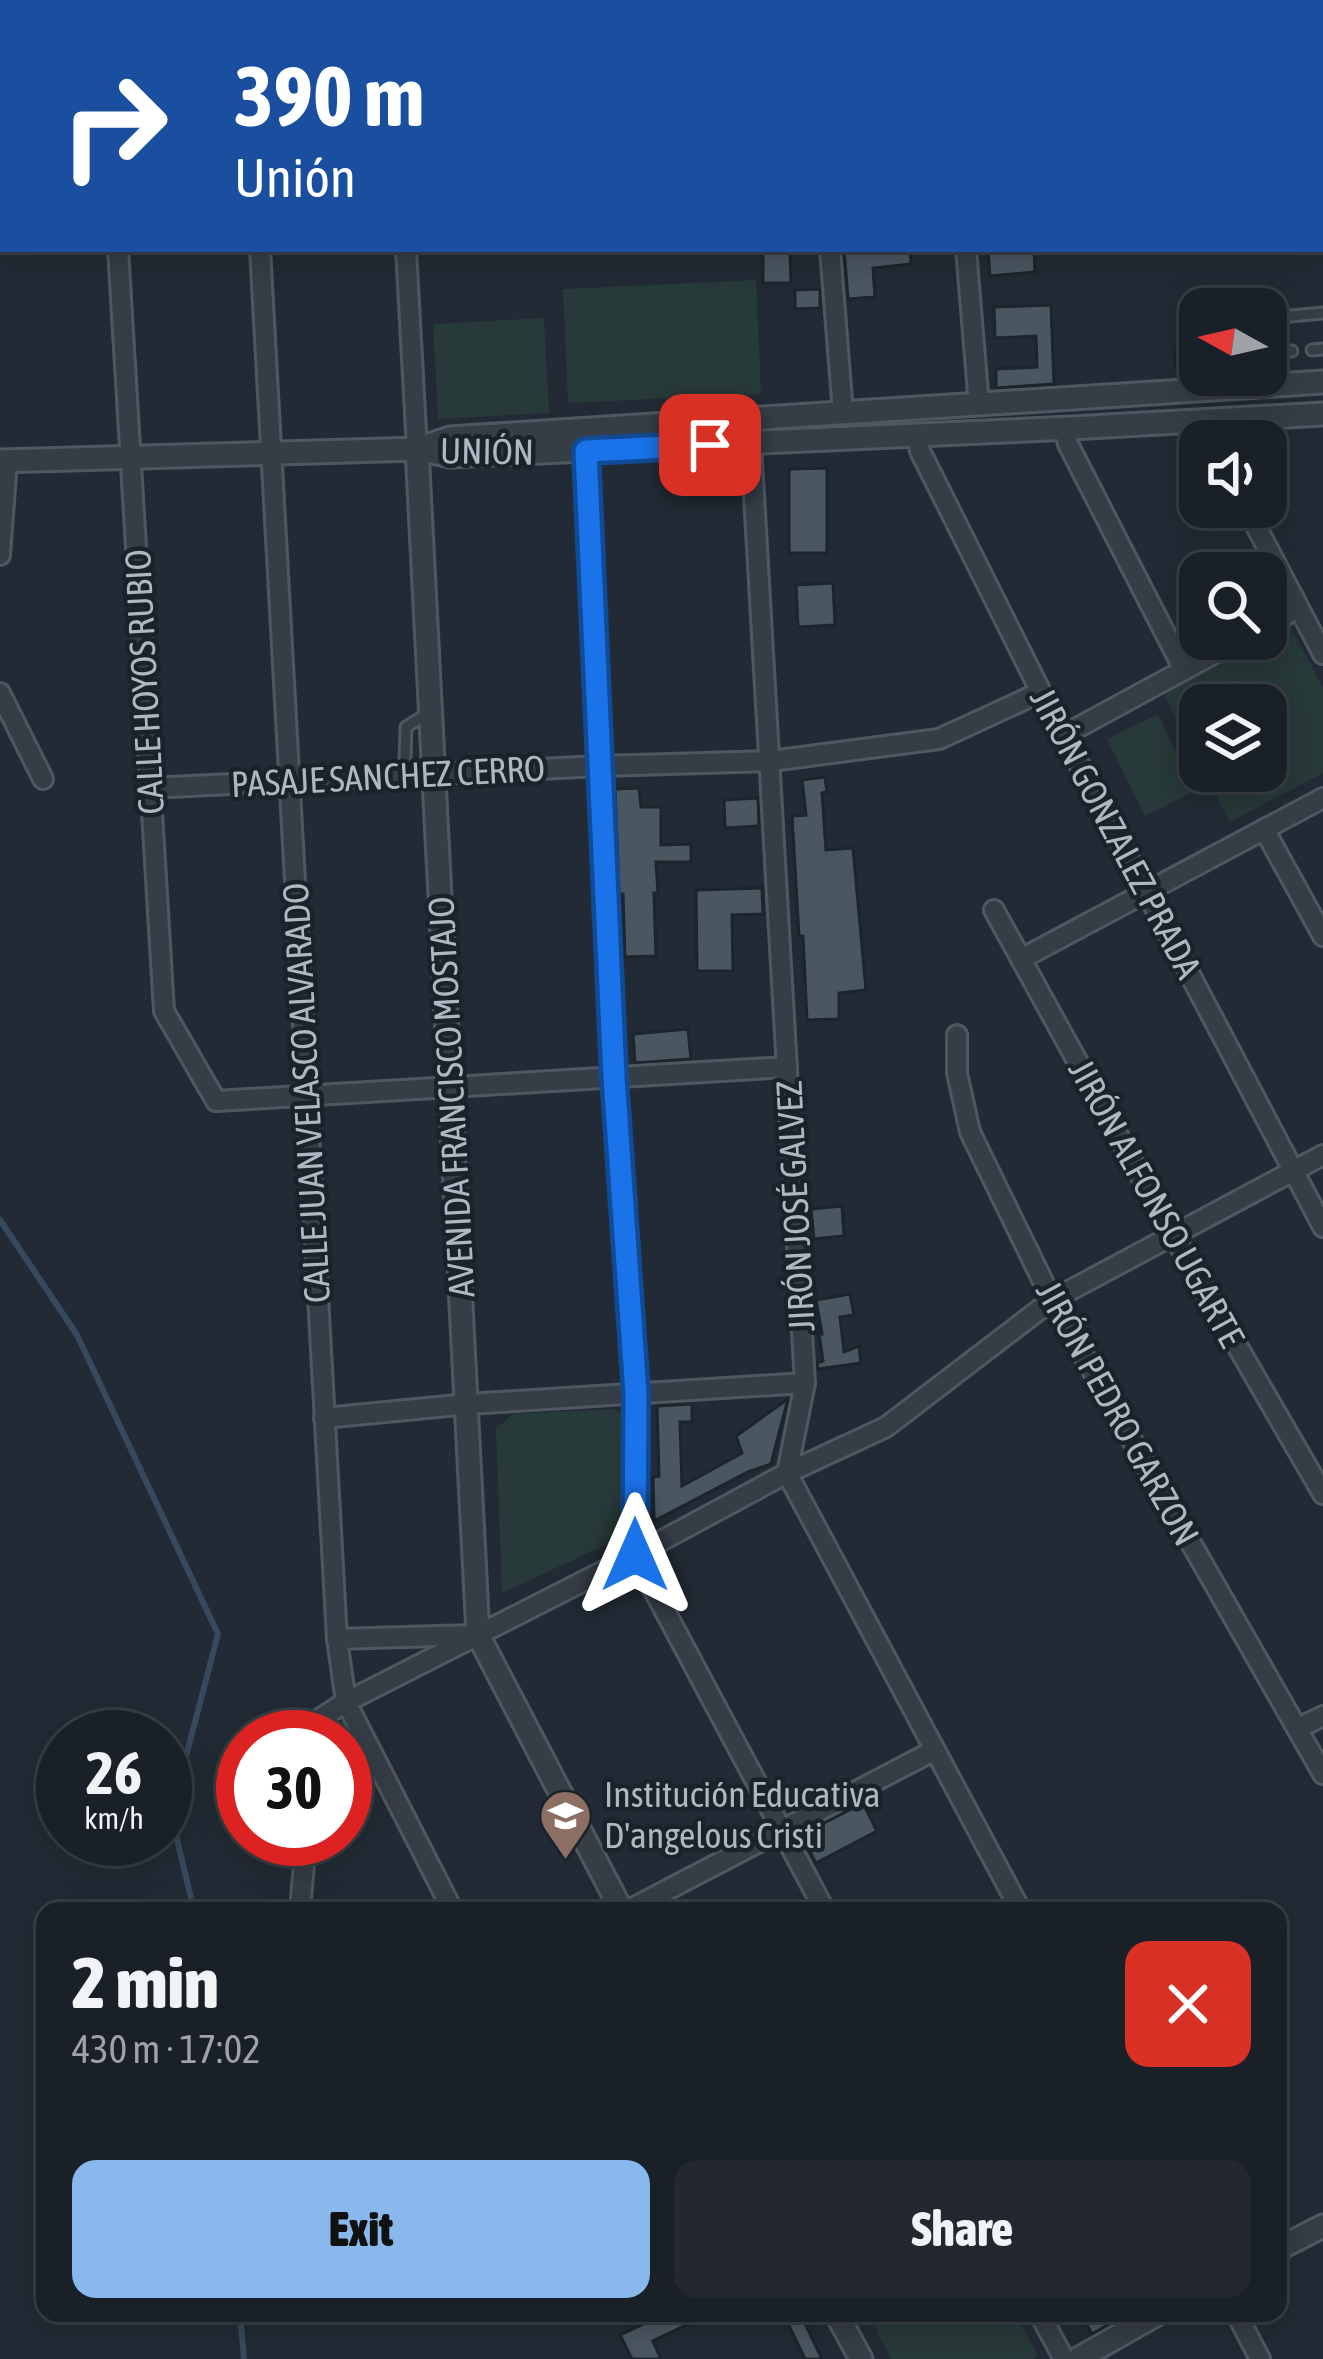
<!DOCTYPE html>
<meta charset="utf-8">
<style>
body{margin:0;font-family:"Asap Condensed",sans-serif;background:#232830;color:#f1f3f6;height:100vh;display:flex;flex-direction:column;font-size:45px;white-space:nowrap}
*{box-sizing:border-box;margin:0}
p{font-size:39px;color:#9fa3a8}
.icon{flex:none;width:66px;height:66px;fill:none;stroke:currentColor;stroke-width:2;stroke-linecap:round;stroke-linejoin:round}
.map{position:relative;flex:1;overflow:hidden}
.panel{position:absolute;left:36px;top:1902px;width:1251px;height:420px;display:flex;flex-direction:column;background:#1a2028;border-radius:24px;box-shadow:0 6px 30px #0003,0 0 0 3px #383e45}
.panel>*{flex:none}
.guide{position:absolute;left:0px;top:0px;width:1323px;height:252px;box-shadow:0 6px 30px #0003,0 0 0 3px #383e45;background:#1a4fa0;color:#fff;overflow:hidden}
.needle{width:78px;rotate:278deg}
.tools{position:absolute;left:1179px;top:288px;display:grid;gap:24px}
.tools a{display:grid;place-items:center;width:108px;height:108px;border-radius:24px;background:#1a2028;box-shadow:0 6px 30px #0003,0 0 0 3px #383e45;font-size:60px}
.speed{position:absolute;left:36px;top:1710px;display:flex;gap:24px;font-size:60px;font-weight:700;text-align:center}
.speed>*{display:grid;place-content:center;width:156px;height:156px;border-radius:50%;background:#1a2028;box-shadow:0 6px 30px #0003,0 0 0 3px #383e45;line-height:1}
.speed small{font-size:30px;font-weight:400}
.speed .limit{border:18px solid #d22;background:#fff;color:#111}
.pin{position:absolute;display:grid;place-items:center;width:102px;height:102px;color:#fff;margin:-51px;border-radius:24px;box-shadow:0 6px 18px #0006}
.me{position:absolute;width:132px;margin:-66px;rotate:0deg;stroke-linejoin:round;filter:drop-shadow(0 0 9px #0008)}
.turn{display:flex;align-items:center;gap:42px;height:252px;padding:0 36px;font-size:54px}
.turn .icon{width:156px;height:156px;stroke-width:2.5}
.turn b{display:block;font-size:84px;line-height:102px}
.round{display:grid;place-items:center;flex:none;width:126px;height:126px;border-radius:24px;background:#232830}
.headline{display:flex;align-items:center;justify-content:space-between;height:204px;padding:0 36px}
h1{font-size:72px;font-weight:800;line-height:90px}
.cta{display:flex;gap:24px;margin-top:auto;padding:24px 36px}
.cta a{flex:1;height:138px;border-radius:24px;background:#89b8ed;color:#111;font-size:48px;font-weight:800;line-height:138px;text-align:center}
.cta a+a{background:#232830;color:#f1f3f6}
.map>svg:first-child{display:block}
</style>
<div class="map">
<svg width="1323" height="2359" viewBox="0 0 1323 2359">
<rect width="100%" height="100%" fill="#222b35"/>
<!-- green -->
<g fill="#273938">
<path d="M756,280L761,394L568,403L563,289Z"/>
<path d="M544,318L549,413L438,419L433,324Z"/>
<path d="M1290,626L1323,688V773L1230,822L1203,771H1266V705H1200V765L1163,693Z"/>
<path d="M1158,714L1195,791L1145,816L1107,739Z"/>
<path d="M615,1409L629,1418V1534L502,1593L496,1429L513,1414Z"/>
<path d="M867,2313H1015L1038,2356L1033,2359H891Z"/>
</g>
<g fill="none" stroke-linecap="round" stroke-linejoin="round">
<!-- stream -->
<g stroke="#37495b" stroke-width="6">
<path d="M0,1220L77,1335L218,1634L171,1814L194,1911"/>
<path d="M240,2313L244,2359"/>
</g>
</g>
<!-- building -->
<g fill="#4a5660" stroke="#1c242c" stroke-width="3">
<path d="M763,249H790L791,283H763Z"/>
<path d="M844,249H910L911,264L873,268L875,297L848,299Z"/>
<path d="M988,249H1034L1035,272L990,276Z"/>
<path d="M820,289V308L795,309V290Z"/>
<path d="M1249,289L1251,309H1228L1226,291Z"/>
<path d="M1051,305L1054,384L996,388V369L1037,367L1036,336L995,338L994,307Z"/>
<path d="M1200,347V366L1176,368L1174,349Z"/>
<path d="M827,468V553H789V469Z"/>
<path d="M833,583L835,625L798,627L796,585Z"/>
<path d="M825,777L827,792L822,793L826,850L853,848L866,990L839,993V1019L807,1020L803,936H799L792,816L806,815L802,780Z"/>
<path d="M639,788L641,807H661V845L691,844V862H656L658,893H654L656,956L625,957L623,894H619L615,789Z"/>
<path d="M758,798L759,826L725,828L724,800Z"/>
<path d="M762,888L763,914L732,915L733,971H697L696,890Z"/>
<path d="M688,1029L691,1059L635,1063L633,1034Z"/>
<path d="M842,1206L844,1236L814,1239L811,1209Z"/>
<path d="M850,1294L854,1315L840,1317L844,1352L859,1346L861,1363L818,1369L817,1363L823,1361L819,1334H822L816,1300Z"/>
<path d="M788,1399L771,1464L748,1472L654,1521L653,1477L659,1476L657,1406L692,1404V1422H680L682,1486L742,1453L736,1436Z"/>
<path d="M863,1803L877,1831L816,1863L801,1835Z"/>
<path d="M667,2313H711L653,2341L661,2359H632L620,2335Z"/>
<path d="M783,2313H800L822,2359H805Z"/>
<path d="M1080,2313H1129L1092,2334Z"/>
</g>
<g fill="none" stroke-linecap="round" stroke-linejoin="round">
<defs>
<g id="service">
<path d="M1312,350L1323,349"/>
<path d="M1283,351L1281,317L1323,313"/>
<path d="M1271,384L1283,351H1292"/>
<path d="M397,776L405,760L406,727L430,712"/>
</g>
<g id="minor">
<path d="M103,0V3"/>
<path d="M393,0L394,3"/>
<path d="M777,0L778,3"/>
<path d="M916,0L918,3"/>
<path d="M1059,0V3"/>
<path d="M1188,0L1189,3"/>
<path d="M1320,195H1323"/>
<path d="M118,249L164,1011L216,1101L787,1067"/>
<path d="M260,249L337,1639L346,1702L453,1911"/>
<path d="M406,249L417,449"/>
<path d="M830,249L843,413"/>
<path d="M966,249L979,405"/>
<path d="M1064,428L1068,444L1184,670"/>
<path d="M917,435L920,451L1041,692L1323,1227"/>
<path d="M751,443L805,1383L787,1473L1021,1911"/>
<path d="M586,451L614,1077L636,1393L635,1555L825,1911"/>
<path d="M1246,507L1323,654"/>
<path d="M0,555L7,461"/>
<path d="M1266,626L1298,608"/>
<path d="M0,693L43,779"/>
<path d="M1064,735L1241,639"/>
<path d="M150,788L600,766L771,761L939,739L1041,692"/>
<path d="M1264,829L1323,936"/>
<path d="M994,910L1173,1235L1323,1494"/>
<path d="M1021,959L1323,798"/>
<path d="M957,1035V1073L970,1132L1052,1300L1323,1774"/>
<path d="M324,1418L468,1404L805,1383"/>
<path d="M337,1639L473,1635"/>
<path d="M1298,1728L1323,1716"/>
<path d="M314,1737L316,1721L346,1702L635,1555L787,1473L886,1427L1052,1300L1323,1155"/>
<path d="M300,1911L306,1839"/>
<path d="M627,1911L935,1750"/>
<path d="M1039,2313L1064,2359"/>
<path d="M1236,2313L1260,2359"/>
</g>
<g id="tertiary">
<path d="M417,449L478,1635L622,1911"/>
<path d="M417,449L450,438L1323,382"/>
<path d="M0,461L417,449L451,456L1071,428L1323,414"/>
<path d="M1278,2249L1323,2226"/>
<path d="M836,2313L861,2359"/>
<path d="M1078,2359L1159,2313"/>
</g>
</defs>
<!-- service casing -->
<use href="#service" stroke="#4f5860" stroke-width="15"/>
<!-- minor casing -->
<use href="#minor" stroke="#4f5860" stroke-width="24"/>
<!-- tertiary casing -->
<use href="#tertiary" stroke="#4f5860" stroke-width="27"/>
<!-- service -->
<use href="#service" stroke="#353d46" stroke-width="9"/>
<!-- minor -->
<use href="#minor" stroke="#353d46" stroke-width="18"/>
<!-- tertiary -->
<use href="#tertiary" stroke="#353d46" stroke-width="21"/>
</g>
<g fill="none" stroke-linecap="round" stroke-linejoin="round">
<defs>
<path id="route" d="M635,1555L636,1393L614,1077L586,451L710,445"/>
</defs>
<!-- route casing -->
<use href="#route" stroke="#114b97" stroke-width="30"/>
<!-- route -->
<use href="#route" stroke="#1a73e8" stroke-width="21"/>
</g>
<!-- icons -->
<defs>
<symbol id="school-pin" viewBox="-11 -11 22 30"><path d="M0 17L-7.5 6A9.5 9.5 0 1 1 7.5 6Z" fill="#8d6e63" stroke="#1a222a"/><path d="M0-5L7-2L0 1L-7-2ZM-4 1L0 2.5L4 1V4Q0 6-4 4Z" fill="#fff"/></symbol>
</defs>
<g fill-rule="evenodd">
<use href="#school-pin" x="536" y="1786" width="59" height="81"/>
</g>
<g text-anchor="middle" stroke-width="9" stroke-linejoin="round" paint-order="stroke">
<!-- street labels -->
<g font-size="36" fill="#afb8c2" stroke="#1a222a">
<text transform="translate(487 451) rotate(1)" y="13">UNIÓN</text>
<text transform="translate(144 682) rotate(-93)" y="13">CALLE HOYOS RUBIO</text>
<text transform="translate(388 776) rotate(-3)" y="13">PASAJE SANCHEZ CERRO</text>
<text transform="translate(1116 833) rotate(62)" y="13">JIRÓN GONZALEZ PRADA</text>
<text transform="translate(306 1093) rotate(-93)" y="13">CALLE JUAN VELASCO ALVARADO</text>
<text transform="translate(451 1097) rotate(-93)" y="13">AVENIDA FRANCISCO MOSTAJO</text>
<text transform="translate(1157 1203) rotate(61)" y="13">JIRÓN ALFONSO UGARTE</text>
<text transform="translate(795 1206) rotate(-93)" y="13">JIRÓN JOSÉ GALVEZ</text>
<text transform="translate(1118 1413) rotate(61)" y="13">JIRÓN PEDRO GARZON</text>
</g>
<!-- poi labels -->
<g font-size="36" fill="#afb8c2" stroke="#1a222a" text-anchor="start">
<text x="604" y="1807">Institución Educativa<tspan x="604" dy="41">D'angelous Cristi</tspan></text>
</g>
</g>
</svg>
<div class="tools">
<a><svg class="needle" viewBox="-14 -14 28 28"><path d="M0-13l5 13h-10z" fill="#e53935"/><path d="M0 13l5-13h-10z" fill="#9fa3a8"/></svg></a>
<a><svg class="icon" aria-label="sound" viewBox="0 0 24 24"><path d="M4 9h4l5-4v14l-5-4H4zM17 9q2 3 0 6"/></svg></a>
<a><svg class="icon" aria-label="search" viewBox="0 0 24 24"><circle cx="10" cy="10" r="6"/><path d="M15 15l6 6"/></svg></a>
<a><svg class="icon" aria-label="layers" viewBox="0 0 24 24"><path d="M12 4l9 5-9 5-9-5zM3 14l9 5 9-5"/></svg></a>
</div>
<div class="speed"><div>26<small>km/h</small></div><div class="limit">30</div></div>
<div class="pin" style="left:710px;top:445px;background:#d93025"><svg class="icon" aria-label="arrive" viewBox="0 0 24 24"><path d="M6 21V4h12l-3 4 3 4H6"/></svg></div>
<svg class="me" style="left:635px;top:1555px" viewBox="-20 -20 40 40"><path d="M0-17L14 15 0 8-14 15z" fill="#1a73e8" stroke="#fff" stroke-width="4"/></svg>
<div class="guide">
<div class="turn"><svg class="icon" aria-label="right" viewBox="0 0 24 24"><path d="M7 20v-9h11M14 6l5 5-5 5"/></svg><div><b>390 m</b>Unión</div></div>
</div>
<section class="panel">
<div class="headline"><div><h1>2 min</h1><p>430 m · 17:02</p></div><a class="round" style="background:#d93025;color:#fff"><svg class="icon" aria-label="close" viewBox="0 0 24 24"><path d="M6 6l12 12M18 6L6 18"/></svg></a></div>
<div class="cta"><a>Exit</a><a>Share</a></div>
</section>
</div>
